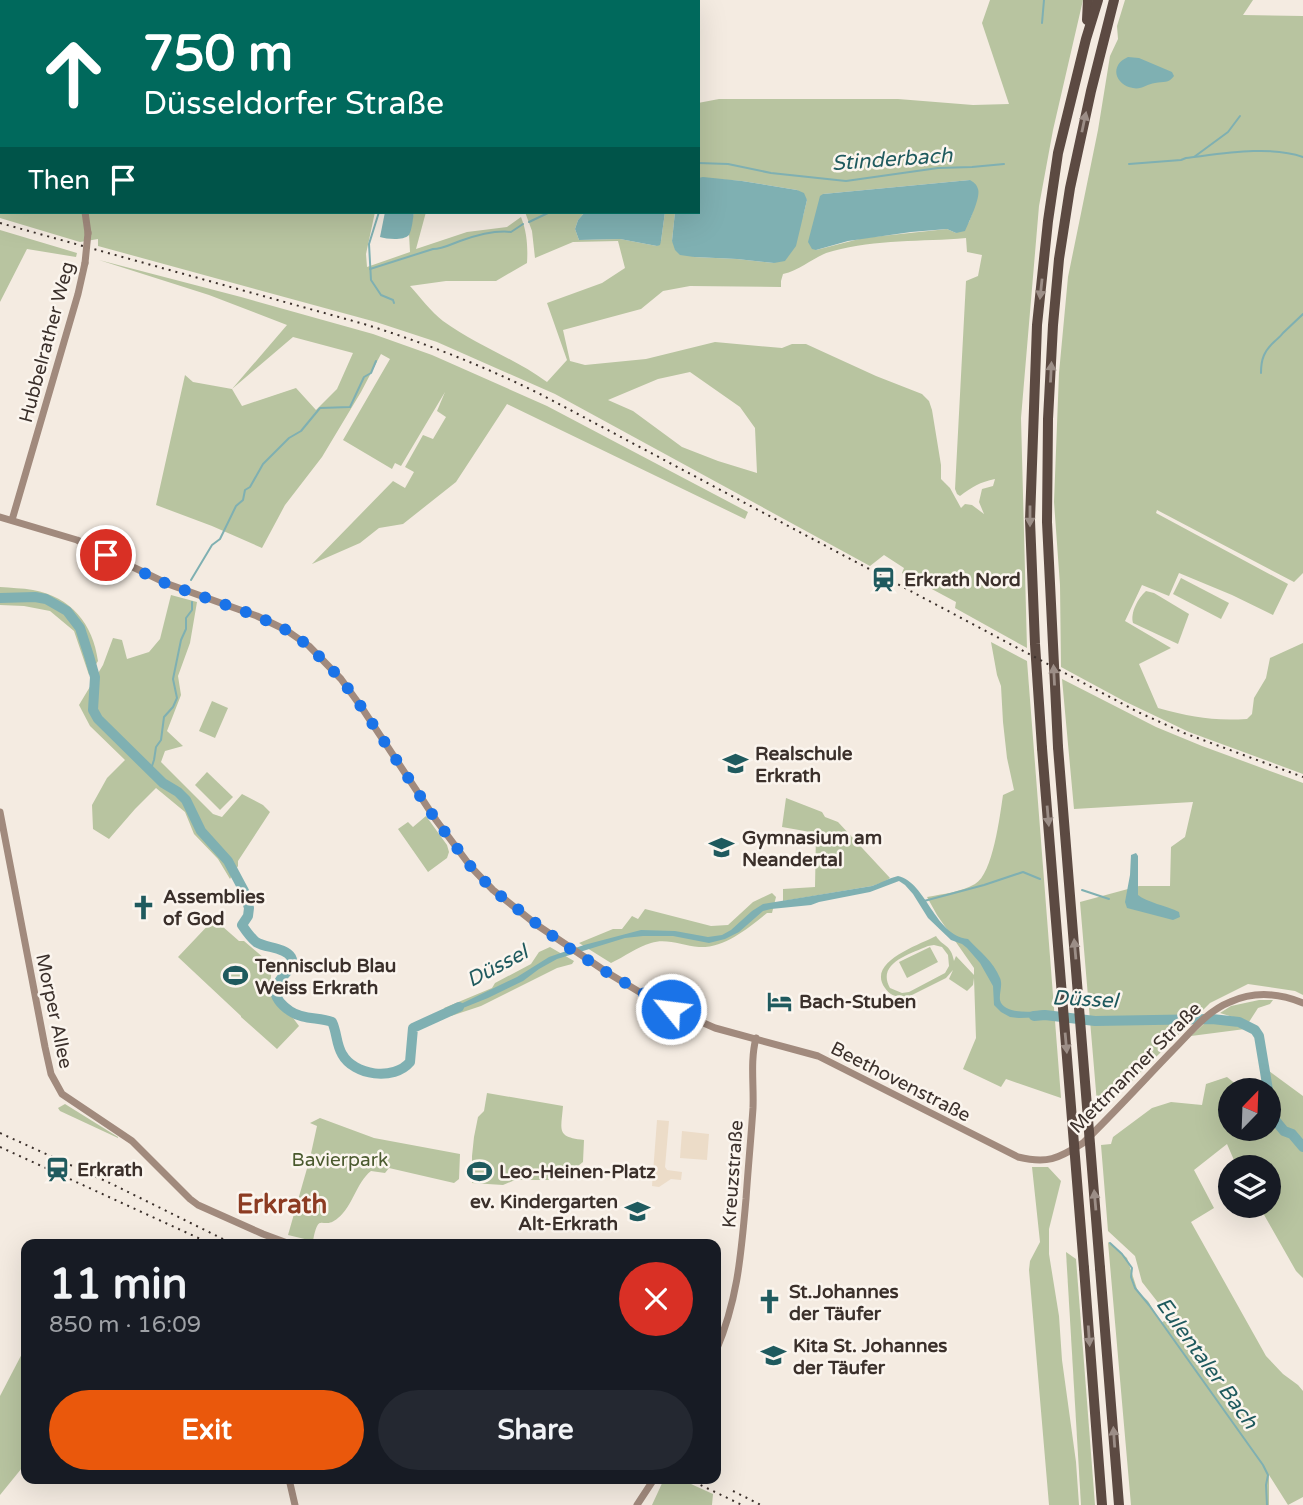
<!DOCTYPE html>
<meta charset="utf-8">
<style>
body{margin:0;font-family:"Varela Round",sans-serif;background:#242831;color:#f1f3f6;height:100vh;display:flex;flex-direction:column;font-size:26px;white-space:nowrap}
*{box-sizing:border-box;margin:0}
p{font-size:23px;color:#9ea1a6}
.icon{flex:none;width:38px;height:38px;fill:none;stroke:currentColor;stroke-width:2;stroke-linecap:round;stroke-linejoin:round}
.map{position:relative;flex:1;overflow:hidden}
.side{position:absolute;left:21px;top:1239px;width:700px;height:245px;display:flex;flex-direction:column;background:#171b24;border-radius:14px;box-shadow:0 7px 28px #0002}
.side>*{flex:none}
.top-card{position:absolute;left:0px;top:0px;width:700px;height:214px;box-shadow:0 7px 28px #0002;background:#00695c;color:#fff;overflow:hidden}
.needle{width:46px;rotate:23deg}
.fabs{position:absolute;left:1218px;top:1078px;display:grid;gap:14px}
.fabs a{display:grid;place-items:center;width:63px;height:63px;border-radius:50%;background:#171b24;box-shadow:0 7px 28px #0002;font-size:35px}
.pin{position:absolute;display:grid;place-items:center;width:60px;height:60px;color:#fff;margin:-30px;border:4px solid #fff;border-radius:50%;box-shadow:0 2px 7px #0007}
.me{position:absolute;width:77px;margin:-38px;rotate:299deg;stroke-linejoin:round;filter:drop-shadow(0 0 5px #0008)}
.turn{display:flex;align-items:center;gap:24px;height:147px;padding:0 28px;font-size:32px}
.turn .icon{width:91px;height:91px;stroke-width:2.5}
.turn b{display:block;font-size:49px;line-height:60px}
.then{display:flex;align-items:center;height:66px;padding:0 28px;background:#0003;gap:14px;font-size:26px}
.round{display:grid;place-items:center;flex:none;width:74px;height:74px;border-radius:37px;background:#242831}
.head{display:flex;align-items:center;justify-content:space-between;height:119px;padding:0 28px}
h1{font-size:42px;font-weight:800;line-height:52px}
.cta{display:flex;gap:14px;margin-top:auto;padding:14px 28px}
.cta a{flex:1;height:80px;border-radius:42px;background:#ea580c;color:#fff;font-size:28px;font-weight:800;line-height:80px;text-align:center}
.cta a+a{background:#242831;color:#f1f3f6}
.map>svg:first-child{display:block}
</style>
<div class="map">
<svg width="1303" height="1505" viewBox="0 0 1303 1505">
<rect width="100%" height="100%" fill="#f4ebe1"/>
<!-- green -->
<g fill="#b8c4a0" fill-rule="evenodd">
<path d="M15,0H268L272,2H15Z"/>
<path d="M990,0H1083L1053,130L1039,206L1021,418L1027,648L955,608L956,602L902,573L904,568L884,555L870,566L555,394L437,342L376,322L98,246V239L80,242L0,218V67L2,70V212H375L366,254L367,267L410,252L409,234L414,212H426L416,249L467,232L507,227L521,217C527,232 528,247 527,263L496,281H446L410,286C420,297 431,312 443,321C476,345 514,358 547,382L567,360L547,303L602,283L625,268L618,241L573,242L535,258L532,231L525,212H585L578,220L575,229L579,240L620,239L657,246L661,241L665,212H675L672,241L694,257L737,259L774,263L803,216L807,200L797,190L742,181L698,178V103L719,99H898L973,105L1009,104L982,23ZM970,180L973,211L969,222L956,233L947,229L863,238L816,250L823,194ZM966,238L967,252L982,255L978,276L966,281L955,489L957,494L960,496C972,487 980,482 995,479L993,486L982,489L979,502L984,514L972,505L965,504L961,508L950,488L941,479V465L932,410L929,401L922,394L876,376L806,344H792L782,348L715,342L646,359L585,365L570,361L563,330L641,309L663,291L690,286L781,287V281L783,274C802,270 815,255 833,251C876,239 922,242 966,238ZM690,372L740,407L755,428L757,473L718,461L682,447L633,411L608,400L658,379Z"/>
<path d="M1125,0H1253L1243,15L1303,16V573L1294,582L1157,510L1156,513L1288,584L1273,615L1232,595L1179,573L1169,596L1142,585L1125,621L1171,648L1139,664L1158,708C1192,717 1211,721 1247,719L1252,714L1254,698L1266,678L1270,658L1303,643V774L1189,732L1124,701L1061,667L1060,585L1054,502L1059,373L1068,277L1098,130L1110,56L1118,39L1117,26Z"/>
<path d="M0,230L77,253L76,257L27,249L0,302Z"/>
<path d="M99,260L241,297L373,334L432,355L547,406L748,512L745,519L507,404L456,482L403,524L379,528L360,543L312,564L393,481L405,488L414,472L405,467L423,435L433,439L446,417L437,411L445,392L401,466L395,463L392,469L343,440L390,359L381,354L361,392L322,457L285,505L262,548L212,526L156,505L185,375L193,382L232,389L287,325L209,295ZM293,337L353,353L337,389L316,410L296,388L242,406L232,389Z"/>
<path d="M1181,578L1229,603L1221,619L1173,594Z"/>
<path d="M0,587C11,588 22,588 33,590C71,597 93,624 98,661L89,675L74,631L50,611L24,606L0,605Z"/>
<path d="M1146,591L1154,593L1189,614L1178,644L1133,623C1130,613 1138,598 1146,591Z"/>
<path d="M171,595L197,602L190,643L178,676L181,695L167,731L183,746L165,751L161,762L213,814L222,817L242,794L263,805L270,812L238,861V866L230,879L218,859L194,834L185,812L156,788L135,809L109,839L93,829L92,805L107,778L125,760L90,726L79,705L103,665L113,638L122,640L127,659L149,652L160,639Z"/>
<path d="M991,642L1027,661L1061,1098L1006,1079L1001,1087L963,1069L976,1038L974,978L973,985L967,991L949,979L953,970L946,978L910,996C900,998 891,997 885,988C866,962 919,945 936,936C943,947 951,944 954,961L956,956L974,975V968L937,915L927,897C943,894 961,892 975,884C993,874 1000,815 1003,795L1014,790L1007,758L1003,722L1001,686L997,675ZM934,945L942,947L948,955L949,966L945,973L909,992L902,993L890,988C876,963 910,954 928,946Z"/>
<path d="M1062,679L1156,727L1202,746L1303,783V995L1295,991L1248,984L1210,1003L1098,1115L1080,902L1139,886H1170L1171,847L1185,837L1193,802L1074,809Z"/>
<path d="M212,701L228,708L215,738L199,731Z"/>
<path d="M207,772L233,797L220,810L195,785Z"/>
<path d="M786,798L822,812L825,817L838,822L890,878L884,882L872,886L783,901V889L815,887L816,833L782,827Z"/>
<path d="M426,816L447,845L449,852L447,858L428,872L398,829L408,822L413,827Z"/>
<path d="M772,893L776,897L772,913H767C748,928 725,948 699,947C683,946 667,938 651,943C637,947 624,957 611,963L579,943L613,929H622L632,916L638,919L645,909L711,926L728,925L753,902Z"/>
<path d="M214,919L239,941H244L272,965L270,987L299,1026L277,1049L241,1017V1016L178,957Z"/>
<path d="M550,947L574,961L572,964L557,968L481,1006L451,1016L444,1008L492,988L495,983L531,964L539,952Z"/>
<path d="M930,947L938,962L907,978L899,962Z"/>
<path d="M1259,1000H1273L1270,1004L1258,1008L1249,1022L1220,1013L1231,1006Z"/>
<path d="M1207,1021L1242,1027L1245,1029L1191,1036Z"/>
<path d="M1269,1071L1303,1096V1278L1296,1271L1259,1206H1269V1167H1237L1227,1144L1194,1170L1214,1208L1191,1222L1266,1356L1283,1374L1298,1385L1303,1391V1497L1288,1505L1269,1475V1505H1131L1108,1242L1127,1258L1138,1292L1148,1301L1161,1323L1167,1319L1160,1305L1142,1282L1135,1256L1108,1231L1101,1145L1111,1144L1113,1137L1152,1108L1171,1102L1202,1105L1206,1084L1227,1077L1243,1090H1230V1129H1269V1090H1254Z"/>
<path d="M487,1093L563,1106C561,1131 556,1137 584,1140L583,1162L569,1173L561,1172L556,1177H550L549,1180H515L503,1185L472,1183V1156L474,1137L478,1117L484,1111Z"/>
<path d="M65,1104L118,1137V1138L60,1111L58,1108Z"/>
<path d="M320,1118L374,1138L460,1154L459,1179L454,1183L389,1168L385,1173L371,1171C356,1183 353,1206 338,1218C322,1232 319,1209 313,1241L288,1235L310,1158L317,1126L310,1123Z"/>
<path d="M1032,1167H1048L1061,1181L1049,1229V1254L1059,1316L1062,1360L1076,1462L1079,1505H1049L1029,1270L1030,1261L1040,1242Z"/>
<path d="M1066,1252L1076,1259L1095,1505H1081Z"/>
<path d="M26,1346V1463L0,1495V1396Z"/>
<path d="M664,1479H680L713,1494L712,1505H652Z"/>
</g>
<!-- plaza -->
<g fill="#ecdcc8">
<path d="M657,1120L669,1121L665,1167L667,1170L682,1172L681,1180L671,1179L659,1187L652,1186Z"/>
<path d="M682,1131L709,1134L707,1160L680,1158Z"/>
</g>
<!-- water -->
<g fill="#7fb0b2">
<path d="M1128,57L1139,58L1172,72L1174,76C1168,84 1164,81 1155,83C1147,84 1141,90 1133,88C1115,85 1109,65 1128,57Z"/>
<path d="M703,177L742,181L797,190L804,193L807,200L796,246L785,261L774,263L737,259L694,257L680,255L675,250L672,241L675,212H698V178Z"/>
<path d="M970,180C974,183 976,183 978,189C981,197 969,222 965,231L956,233L947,229L911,232L848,241L816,250L812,249L808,242L820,196L823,194Z"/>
<path d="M385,212H414C413,218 412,230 409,235C403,241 387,239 380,237Z"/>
<path d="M585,212H665L661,241L660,245L657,246L620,239L579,240L575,229L578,220Z"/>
<path d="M1136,853L1138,856V895C1146,902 1167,906 1179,912L1180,917L1173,920L1127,908L1125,902L1130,875L1131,855Z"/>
<path d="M898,876C927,883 934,935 968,939C980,952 993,961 1000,978C1003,985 999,993 1000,1000C1003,1015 1035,1012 1046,1010L1048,1017L1019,1018L1010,1017L1001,1012L994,1005L993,986L980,963L967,948L962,944L951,940L928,918L913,894L905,885L899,881L870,892L819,902L811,905L771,909L763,911L739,932L725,939L709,943L673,936H643L625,938L557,959L539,969L523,981L488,998L448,1014L446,1011L517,977L549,957L584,945L641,930L675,931L708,937L722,935L731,930L752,911L763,904L872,886C881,883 889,878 898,876Z"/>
</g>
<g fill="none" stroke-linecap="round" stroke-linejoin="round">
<!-- stream -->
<g stroke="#7fb0b2" stroke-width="2">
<path d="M574,2L575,0"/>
<path d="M1042,23L1044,0"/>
<path d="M1194,157L1228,132L1240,116"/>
<path d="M698,163L728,164L771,173L846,181L938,168L972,167L1004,164"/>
<path d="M1129,164L1181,160L1186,158C1220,154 1270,145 1303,157"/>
<path d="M379,212L369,244L371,280L381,295L393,300L394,303"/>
<path d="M529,222L550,212"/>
<path d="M370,269L433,249C443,249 451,244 460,241C477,235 495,230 511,232L523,224"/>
<path d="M1261,373C1261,359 1264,351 1275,341C1278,338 1281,336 1283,333L1303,314"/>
<path d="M191,580L212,545L220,539L236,506L243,500L245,490L250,487L263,464L289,438L301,431L320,408L350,407L364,377L371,373L376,361"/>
<path d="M151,769L154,760L156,747L161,740L164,717L173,707L177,698L173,679L181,640L186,629V618L192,610V602"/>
<path d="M1082,890L1109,899"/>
<path d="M924,901L984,885L1023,872L1040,879"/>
<path d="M1110,1243L1122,1254L1132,1268L1131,1277L1135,1288L1149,1305L1263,1465L1268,1475L1266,1485L1267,1505"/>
</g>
<!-- river -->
<g stroke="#7fb0b2" stroke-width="10">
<path d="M0,598L35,597L46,599L67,611L80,628L89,656L95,677L93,710L98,719L163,783L178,792L186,800L201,831L228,861L244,891L249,908L248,916L242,925C246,931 250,937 256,942C265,948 285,947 291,957C300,973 253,985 290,1011C303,1020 319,1017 332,1022C337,1032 336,1044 342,1054C354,1076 394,1081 410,1062L413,1028L459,1007"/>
<path d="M1034,1016L1045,1015L1095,1021L1212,1019L1239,1022L1255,1030L1259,1036L1268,1090"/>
<path d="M1269,1095L1275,1120L1284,1131L1292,1134L1303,1147"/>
</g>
<!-- secondary -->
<g stroke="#a18a7d" stroke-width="7">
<path d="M0,47L2,51"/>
<path d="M85,212L88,233"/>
<path d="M0,517L77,540L168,584L257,616L286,630L309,646L341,679L362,708L436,820L471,867L493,890L537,925L608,973L656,1002L715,1028L818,1056L1018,1157C1047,1164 1058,1159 1083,1143C1114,1113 1143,1081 1173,1050C1190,1033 1207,1011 1230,1002C1254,991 1279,993 1303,1003"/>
<path d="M12,520L78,294L85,263"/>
<path d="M0,812L45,1047L51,1074L62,1094L132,1141L190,1199L198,1205L263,1234L290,1244"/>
<path d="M716,1351C738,1299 741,1254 746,1199C748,1169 751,1138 753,1108C754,1085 750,1061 756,1038"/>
<path d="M289,1479L295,1505"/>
<path d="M637,1505L654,1479"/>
</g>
<!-- highway -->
<g stroke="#5c4a42" stroke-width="10">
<path d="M1087,20L1088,0"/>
<path d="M1058,747L1047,522L1048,419L1053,325L1059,259L1070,188L1091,91L1114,0"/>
<path d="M1042,748L1035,644L1030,520L1037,325L1048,221L1058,153L1086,39L1098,0"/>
<path d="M1084,1268L1102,1505"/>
<path d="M1100,1268L1119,1505"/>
</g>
<!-- rail -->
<g stroke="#3b302b" stroke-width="2" stroke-dasharray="2 5" stroke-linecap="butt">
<path d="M0,223L364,324C425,343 484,366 542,395L1138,712L1184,733L1303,777"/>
<path d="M0,1133L112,1184L233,1244"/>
<path d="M0,1147L207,1242"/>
<path d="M688,1479L742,1505"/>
<path d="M733,1491L761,1505"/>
</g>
<!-- secondary-bridge -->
<path stroke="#a18a7d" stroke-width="7" d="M85,263L88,233"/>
<!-- highway-bridge -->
<g stroke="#5c4a42" stroke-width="10">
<path d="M1058,747L1100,1268"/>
<path d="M1042,748L1084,1268"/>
</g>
</g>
<!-- one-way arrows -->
<defs><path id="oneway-solid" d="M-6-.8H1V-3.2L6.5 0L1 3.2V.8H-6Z" transform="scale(1.75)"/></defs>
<g fill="#9c8e87">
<use href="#oneway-solid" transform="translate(1084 122) rotate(-78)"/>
<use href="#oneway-solid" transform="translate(1041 289) rotate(96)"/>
<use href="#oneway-solid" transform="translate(1051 372) rotate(-87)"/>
<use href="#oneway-solid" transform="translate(1030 516) rotate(90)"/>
<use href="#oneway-solid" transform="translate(1054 675) rotate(-93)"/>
<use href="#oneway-solid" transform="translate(1048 816) rotate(85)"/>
<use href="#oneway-solid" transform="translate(1075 949) rotate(-95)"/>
<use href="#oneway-solid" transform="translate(1066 1043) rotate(85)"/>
<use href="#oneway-solid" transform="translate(1095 1200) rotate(-95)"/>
<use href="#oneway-solid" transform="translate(1089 1336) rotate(86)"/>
<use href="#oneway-solid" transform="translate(1114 1437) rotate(-94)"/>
</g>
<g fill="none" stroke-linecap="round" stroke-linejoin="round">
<!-- route -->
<path stroke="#1a73e8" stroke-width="12" stroke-dasharray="0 21.6" d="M106,555L167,584L257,616L286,630L309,646L341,679L362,708L436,820L471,867L493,890L563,944L608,973L671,1009"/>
</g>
<!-- icons -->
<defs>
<symbol id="station-bare" viewBox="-9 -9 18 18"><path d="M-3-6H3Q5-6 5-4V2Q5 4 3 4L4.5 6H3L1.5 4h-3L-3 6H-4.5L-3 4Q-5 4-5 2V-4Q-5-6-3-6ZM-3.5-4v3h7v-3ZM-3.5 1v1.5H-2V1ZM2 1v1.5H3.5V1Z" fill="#1f5a5e" stroke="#fbf5ee" stroke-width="2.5" paint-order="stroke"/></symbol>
<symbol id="school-bare" viewBox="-9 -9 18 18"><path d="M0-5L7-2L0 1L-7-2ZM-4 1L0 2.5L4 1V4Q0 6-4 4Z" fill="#1f5a5e" stroke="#fbf5ee" stroke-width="2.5" paint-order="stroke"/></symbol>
<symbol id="church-bare" viewBox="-9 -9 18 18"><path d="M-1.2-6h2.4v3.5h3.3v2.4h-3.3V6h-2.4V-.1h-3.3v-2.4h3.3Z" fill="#1f5a5e" stroke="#fbf5ee" stroke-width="2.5" paint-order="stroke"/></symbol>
<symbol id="stadium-bare" viewBox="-9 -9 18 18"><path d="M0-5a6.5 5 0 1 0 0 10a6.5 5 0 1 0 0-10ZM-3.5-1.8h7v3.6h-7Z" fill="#1f5a5e" stroke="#fbf5ee" stroke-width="2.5" paint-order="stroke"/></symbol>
<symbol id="hotel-bare" viewBox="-9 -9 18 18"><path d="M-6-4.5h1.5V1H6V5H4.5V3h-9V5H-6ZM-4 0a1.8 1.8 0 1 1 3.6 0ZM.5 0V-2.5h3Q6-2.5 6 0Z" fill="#1f5a5e" stroke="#fbf5ee" stroke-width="2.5" paint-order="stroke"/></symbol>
</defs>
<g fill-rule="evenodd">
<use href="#station-bare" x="866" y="562" width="35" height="35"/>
<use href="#school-bare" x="718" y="746" width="35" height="35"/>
<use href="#school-bare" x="704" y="830" width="35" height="35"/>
<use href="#church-bare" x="126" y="890" width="35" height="35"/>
<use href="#stadium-bare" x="218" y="958" width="35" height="35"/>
<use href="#hotel-bare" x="762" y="984" width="35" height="35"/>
<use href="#station-bare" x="40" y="1152" width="35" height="35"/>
<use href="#stadium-bare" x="462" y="1154" width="35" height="35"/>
<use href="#school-bare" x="620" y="1194" width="35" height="35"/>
<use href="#church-bare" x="752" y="1284" width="35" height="35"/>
<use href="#school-bare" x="756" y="1338" width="35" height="35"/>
</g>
<g text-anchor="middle" stroke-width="5" stroke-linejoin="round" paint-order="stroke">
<!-- street labels -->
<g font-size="19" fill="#3b302b" stroke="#fbf5ee">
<text transform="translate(46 342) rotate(-75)" y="7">Hubbelrather Weg</text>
<text transform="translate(55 1011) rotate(78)" y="7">Morper Allee</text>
<text transform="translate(1135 1067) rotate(-45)" y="7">Mettmanner Straße</text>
<text transform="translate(901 1081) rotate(27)" y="7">Beethovenstraße</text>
<text transform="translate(732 1174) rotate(-86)" y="7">Kreuzstraße</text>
</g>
<!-- poi labels -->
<g font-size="19" font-weight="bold" fill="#3b302b" stroke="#fbf5ee" text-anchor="start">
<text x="904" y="586">Erkrath Nord</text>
<text x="755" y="760">Realschule<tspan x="755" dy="22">Erkrath</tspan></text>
<text x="742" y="844">Gymnasium am<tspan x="742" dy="22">Neandertal</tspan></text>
<text x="163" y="903">Assemblies<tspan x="163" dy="22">of God</tspan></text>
<text x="255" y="972">Tennisclub Blau<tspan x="255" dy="22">Weiss Erkrath</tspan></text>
<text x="799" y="1008">Bach-Stuben</text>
<text x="77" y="1176">Erkrath</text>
<text x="499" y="1178">Leo-Heinen-Platz</text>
<text x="618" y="1208" text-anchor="end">ev. Kindergarten<tspan x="618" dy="22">Alt-Erkrath</tspan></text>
<text x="789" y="1298">St.Johannes<tspan x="789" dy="22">der Täufer</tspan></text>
<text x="793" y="1352">Kita St. Johannes<tspan x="793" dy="22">der Täufer</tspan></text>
</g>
<!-- park labels -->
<g font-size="19" fill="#4a5a2e" stroke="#fbf5ee">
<text x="340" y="1166">Bavierpark</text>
</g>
<!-- water labels -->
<g font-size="21" font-style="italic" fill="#1f5a5e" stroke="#fbf5ee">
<text transform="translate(892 159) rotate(-4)" y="7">Stinderbach</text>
<text transform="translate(497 966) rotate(-28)" y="7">Düssel</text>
<text transform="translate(1085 999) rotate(3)" y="7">Düssel</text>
<text transform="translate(1207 1363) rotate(54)" y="7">Eulentaler Bach</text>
</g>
<!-- district labels -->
<g font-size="26" font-weight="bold" fill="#8c3b22" stroke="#fbf5ee">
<text x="282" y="1213">Erkrath</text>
</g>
</g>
</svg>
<div class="fabs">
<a><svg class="needle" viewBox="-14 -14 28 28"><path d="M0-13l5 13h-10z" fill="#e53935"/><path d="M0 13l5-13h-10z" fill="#9ea1a6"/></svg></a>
<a><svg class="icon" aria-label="layers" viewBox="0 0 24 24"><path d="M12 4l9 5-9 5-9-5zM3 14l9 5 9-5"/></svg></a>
</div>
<div class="pin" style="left:106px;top:555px;background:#d93025"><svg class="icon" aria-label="arrive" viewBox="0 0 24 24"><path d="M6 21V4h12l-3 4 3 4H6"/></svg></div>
<svg class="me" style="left:671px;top:1009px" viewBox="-20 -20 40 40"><circle r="17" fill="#1a73e8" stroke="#fff" stroke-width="3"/><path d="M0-11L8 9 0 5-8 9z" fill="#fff"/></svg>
<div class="top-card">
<div class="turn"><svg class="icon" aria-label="ahead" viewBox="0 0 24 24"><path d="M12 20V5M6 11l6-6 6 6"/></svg><div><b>750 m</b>Düsseldorfer Straße</div></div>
<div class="then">Then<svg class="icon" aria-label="arrive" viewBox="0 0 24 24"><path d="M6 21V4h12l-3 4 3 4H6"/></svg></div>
</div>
<section class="side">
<div class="head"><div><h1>11 min</h1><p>850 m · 16:09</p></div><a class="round" style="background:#d93025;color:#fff"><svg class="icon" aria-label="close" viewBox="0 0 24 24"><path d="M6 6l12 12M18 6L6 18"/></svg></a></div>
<div class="cta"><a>Exit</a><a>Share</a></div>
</section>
</div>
